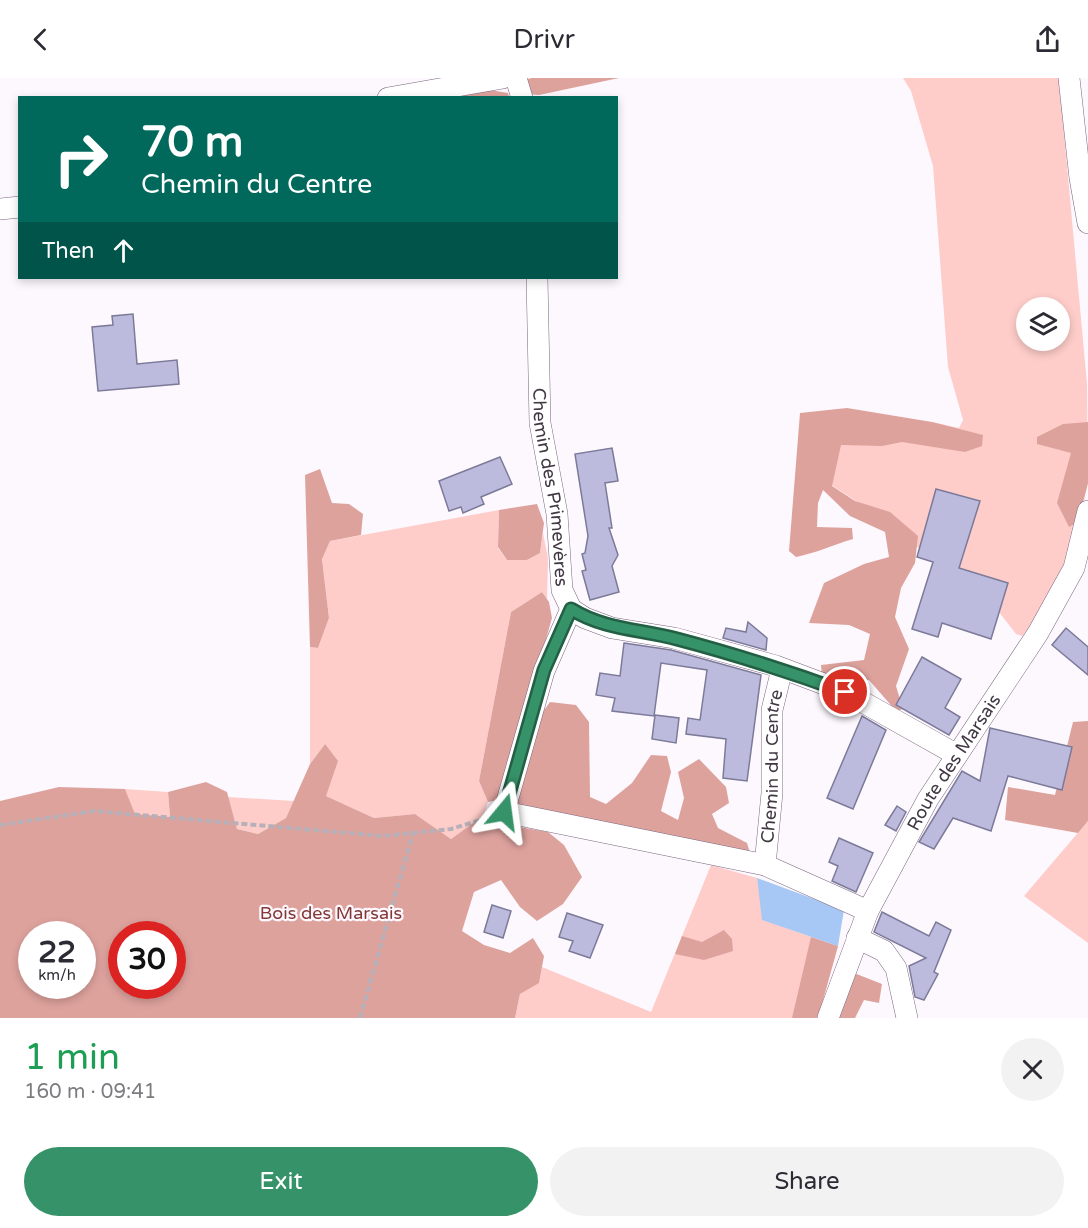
<!DOCTYPE html>
<meta charset="utf-8">
<style>
body{margin:0;font-family:"Varela Round",sans-serif;background:#f2f2f3;color:#2b2b33;height:100vh;display:flex;flex-direction:column;font-size:22px;white-space:nowrap}
*{box-sizing:border-box;margin:0}
p{font-size:20px;color:#7c7c81}
.icon{flex:none;width:33px;height:33px;fill:none;stroke:currentColor;stroke-width:2;stroke-linecap:round;stroke-linejoin:round}
.map{position:relative;height:940px;overflow:hidden}
.details{display:flex;flex-direction:column;background:#fff;flex:1}
.details>*{flex:none}
.guide{position:absolute;left:18px;top:18px;width:600px;height:183px;border-radius:0px;box-shadow:0 3px 9px #0003;background:#00695c;color:#fff;overflow:hidden}
.fabs{position:absolute;left:1016px;top:219px;display:grid;gap:12px}
.fabs a{display:grid;place-items:center;width:54px;height:54px;border-radius:50%;background:#fff;box-shadow:0 3px 9px #0003;font-size:30px}
.speed{position:absolute;left:18px;top:843px;display:flex;gap:12px;font-size:30px;font-weight:700;text-align:center}
.speed>*{display:grid;place-content:center;width:78px;height:78px;border-radius:50%;background:#fff;box-shadow:0 3px 9px #0003;line-height:1}
.speed small{font-size:15px;font-weight:400}
.speed .limit{border:9px solid #d22;background:#fff;color:#111}
.pin{position:absolute;display:grid;place-items:center;width:51px;height:51px;color:#fff;margin:-26px;border:3px solid #fff;border-radius:50%;box-shadow:0 2px 6px #0007}
.me{position:absolute;width:66px;margin:-33px;rotate:16deg;stroke-linejoin:round;filter:drop-shadow(0 0 4px #0008)}
.turn{display:flex;align-items:center;gap:21px;height:126px;padding:0 24px;font-size:27px}
.turn .icon{width:78px;height:78px;stroke-width:2.5}
.turn b{display:block;font-size:42px;line-height:51px}
.then{display:flex;align-items:center;height:57px;padding:0 24px;background:#0003;gap:12px;font-size:22px}
.round{display:grid;place-items:center;flex:none;width:63px;height:63px;border-radius:32px;background:#f2f2f3}
.summary{display:flex;align-items:center;justify-content:space-between;height:102px;padding:0 24px}
h1{font-size:36px;font-weight:600;line-height:45px;color:#1e9e55}
.button{display:flex;gap:12px;margin-top:auto;padding:12px 24px}
.button a{flex:1;height:69px;border-radius:36px;background:#369268;color:#fff;font-size:24px;font-weight:600;line-height:69px;text-align:center}
.button a+a{background:#f2f2f3;color:#2b2b33}
header{display:flex;justify-content:space-between;align-items:center;height:78px;padding:0 24px;background:#fff;font-size:27px;font-weight:600}
.map>svg:first-child{display:block}
</style>
<header><svg class="icon" aria-label="back" viewBox="0 0 24 24"><path d="M15 5l-7 7 7 7"/></svg>Drivr<svg class="icon" aria-label="share" viewBox="0 0 24 24"><path d="M12 15V3M7 8l5-5 5 5M5 13v7h14v-7"/></svg></header>
<div class="map">
<svg width="1088" height="940" viewBox="0 0 1088 940">
<rect width="100%" height="100%" fill="#fdf8fe"/>
<!-- green -->
<g fill="#fecdc9" fill-rule="evenodd">
<path d="M903,0H1059L1087,306L1088,405L1071,474L1042,534L1022,558L1016,556L968,494L915,468L888,444L810,393L811,340L932,344L959,350L963,342L948,289L933,88L911,13ZM1026,230H1059V262H1026Z"/>
<path d="M499,432L498,470L507,482H527L540,475L543,455L548,480L547,522L542,514L511,534L479,703L488,724L484,737L451,761L415,736L374,740L326,718L325,666L310,686V569L318,570L329,540L322,480L330,463Z"/>
<path d="M125,711L168,714L170,739L135,737Z"/>
<path d="M228,719L294,723L286,740L258,756L237,751Z"/>
<path d="M1088,743V865L1024,818Z"/>
<path d="M711,787L757,800L763,842L838,868L818,940H515L520,916L539,904L542,889L651,934Z"/>
</g>
<!-- forest -->
<g fill="#dea29d" fill-rule="evenodd">
<path d="M532,0H619L539,17L526,16L527,1Z"/>
<path d="M484,11L508,15L509,19L444,20Z"/>
<path d="M847,330L932,344L983,357L982,368L965,374L902,364L882,368L841,367L832,408L855,423L890,434L918,458L915,485L901,510L895,539L909,571L896,608L903,631L896,633L869,602L822,598L821,587L864,582L870,556L849,547L809,545L824,505L864,486L889,479L885,454L850,438L823,412L818,425L817,449L852,450L853,461C833,467 816,475 796,479L789,473L800,335Z"/>
<path d="M1088,344V405L1078,444L1069,449L1057,425L1071,375L1037,366V359L1063,346Z"/>
<path d="M320,391L332,425L349,426L363,436L361,457L330,463L322,481L329,540L318,570L310,569L305,397Z"/>
<path d="M537,426L544,445L540,475L527,482H507L498,469L499,432Z"/>
<path d="M542,514L549,524L552,540L505,706L498,722L488,724L479,703L511,534Z"/>
<path d="M550,624L576,627L589,644L590,719L606,726L632,705L651,677L667,678L671,694L661,733L678,742L684,720L678,694L699,681L726,709L729,725L712,736L718,750L747,765L751,778L512,725L532,649Z"/>
<path d="M1088,643V743L1078,755L1005,742L1008,709L1055,717L1073,644Z"/>
<path d="M325,666L338,683L326,718L374,740L415,736L451,761L484,737L502,746L548,754L564,767L582,799L563,826L537,843L520,829L501,802L474,814L462,853L484,867L510,875L533,860L544,878L539,905L520,916L515,940H0V723L59,709L125,711L135,736L170,739L168,714L206,704L227,714L237,751L258,756L286,740L310,686ZM32,856H82V908H32ZM122,856H172V908H122Z"/>
<path d="M724,852L732,861L733,873L704,882L675,876L682,858L702,864Z"/>
<path d="M811,859L838,868L818,940H792Z"/>
<path d="M854,895L882,906L879,925L864,922L855,940H837Z"/>
</g>
<!-- water -->
<path fill="#a7c8f4" d="M757,800L844,832L838,868L762,842Z"/>
<!-- building -->
<g fill="#bdbbdd" stroke="#7c7a99" stroke-width="1.5">
<path d="M133,236L137,286L177,282L179,306L98,313L92,249L113,247L112,238Z"/>
<path d="M612,370L618,403L605,405L612,450H609L618,477L612,488L619,514L590,522L582,493L586,492L582,476L585,475L588,458L575,376Z"/>
<path d="M500,379L512,406L481,419L484,426L463,435L461,429L449,433L439,403Z"/>
<path d="M936,411L980,423L959,490L1008,505L991,561L942,545L938,559L912,551L933,484L917,479Z"/>
<path d="M748,544L767,560L766,572L723,560L726,550L746,554Z"/>
<path d="M1066,550L1088,569V597L1052,567Z"/>
<path d="M624,565L671,572L761,597L747,703L723,700L726,661L686,656L688,640L700,642L707,592L661,585L654,638L612,633L615,620L596,617L600,595L620,598Z"/>
<path d="M922,579L961,601L945,630L960,639L949,657L896,627Z"/>
<path d="M655,637L679,640L676,665L652,661Z"/>
<path d="M862,638L886,652L853,731L827,720Z"/>
<path d="M990,650L1072,669L1062,712L1008,698L991,753L953,740L934,771L919,764L962,693L980,703Z"/>
<path d="M897,728L906,734L896,753L885,747Z"/>
<path d="M839,760L873,775L856,814L832,803L838,788L829,784Z"/>
<path d="M492,827L511,833L503,860L484,854Z"/>
<path d="M882,834L929,858L936,844L951,852L934,894L938,896L924,922L915,919L909,888L926,880L874,854Z"/>
<path d="M567,835L603,847L590,880L569,873L573,863L559,859Z"/>
</g>
<g fill="none" stroke-linecap="round" stroke-linejoin="round">
<defs>
<g id="minor">
<path d="M516,0L522,20"/>
<path d="M1069,0L1080,100L1088,145"/>
<path d="M388,20L503,0"/>
<path d="M0,131L20,129"/>
<path id="s1" d="M537,200L540,345L557,436L562,512L571,531L544,593L504,734L765,787L868,833"/>
<path d="M571,531L585,540L612,550L674,560L776,588L845,614L957,677"/>
<path id="s2" d="M765,787L772,715V632L782,591"/>
<path d="M857,860L884,873L896,890L907,940"/>
<path id="s3" d="M828,940L868,833L928,721L1038,555L1074,490L1088,433"/>
</g>
</defs>
<!-- minor casing -->
<use href="#minor" stroke="#7a657f" stroke-width="22"/>
<!-- path -->
<g stroke="#b7b0b8" stroke-width="4" stroke-dasharray="6 3" stroke-linecap="butt">
<path d="M0,747L94,733L383,758L451,751L487,740"/>
<path d="M360,940L413,755"/>
</g>
<!-- minor -->
<use href="#minor" stroke="#fff" stroke-width="21"/>
</g>
<g fill="none" stroke-linecap="round" stroke-linejoin="round">
<defs>
<path id="route" d="M504,734L544,592L571,531C605,552 640,551 677,561C734,576 790,594 845,614"/>
</defs>
<!-- route casing -->
<use href="#route" stroke="#235f44" stroke-width="15"/>
<!-- route -->
<use href="#route" stroke="#369268" stroke-width="10"/>
</g>
<g text-anchor="middle" stroke-width="4.5" stroke-linejoin="round" paint-order="stroke">
<!-- street labels -->
<g font-size="18" fill="#413844" stroke="#fdf8fe">
<text dy="6" stroke="none"><textPath href="#s1" startOffset="210">Chemin des Primevères</textPath></text>
<text dy="6" stroke="none"><textPath href="#s3" startOffset="286">Route des Marsais</textPath></text>
<text dy="6" stroke="none"><textPath href="#s2" startOffset="99">Chemin du Centre</textPath></text>
</g>
<!-- park labels -->
<g font-size="18" fill="#823936" stroke="#fdf8fe">
<text x="331" y="841">Bois des Marsais</text>
</g>
</g>
</svg>
<div class="fabs">
<a><svg class="icon" aria-label="layers" viewBox="0 0 24 24"><path d="M12 4l9 5-9 5-9-5zM3 14l9 5 9-5"/></svg></a>
</div>
<div class="speed"><div>22<small>km/h</small></div><div class="limit">30</div></div>
<div class="pin" style="left:845px;top:614px;background:#d93025"><svg class="icon" aria-label="arrive" viewBox="0 0 24 24"><path d="M6 21V4h12l-3 4 3 4H6"/></svg></div>
<svg class="me" style="left:504px;top:734px" viewBox="-20 -20 40 40"><path d="M0-17L14 15 0 8-14 15z" fill="#369268" stroke="#fff" stroke-width="4"/></svg>
<div class="guide">
<div class="turn"><svg class="icon" aria-label="right" viewBox="0 0 24 24"><path d="M7 20v-9h11M14 6l5 5-5 5"/></svg><div><b>70 m</b>Chemin du Centre</div></div>
<div class="then">Then<svg class="icon" aria-label="ahead" viewBox="0 0 24 24"><path d="M12 20V5M6 11l6-6 6 6"/></svg></div>
</div>
</div>
<section class="details">
<div class="summary"><div><h1>1 min</h1><p>160 m · 09:41</p></div><a class="round"><svg class="icon" aria-label="close" viewBox="0 0 24 24"><path d="M6 6l12 12M18 6L6 18"/></svg></a></div>
<div class="button"><a>Exit</a><a>Share</a></div>
</section>
